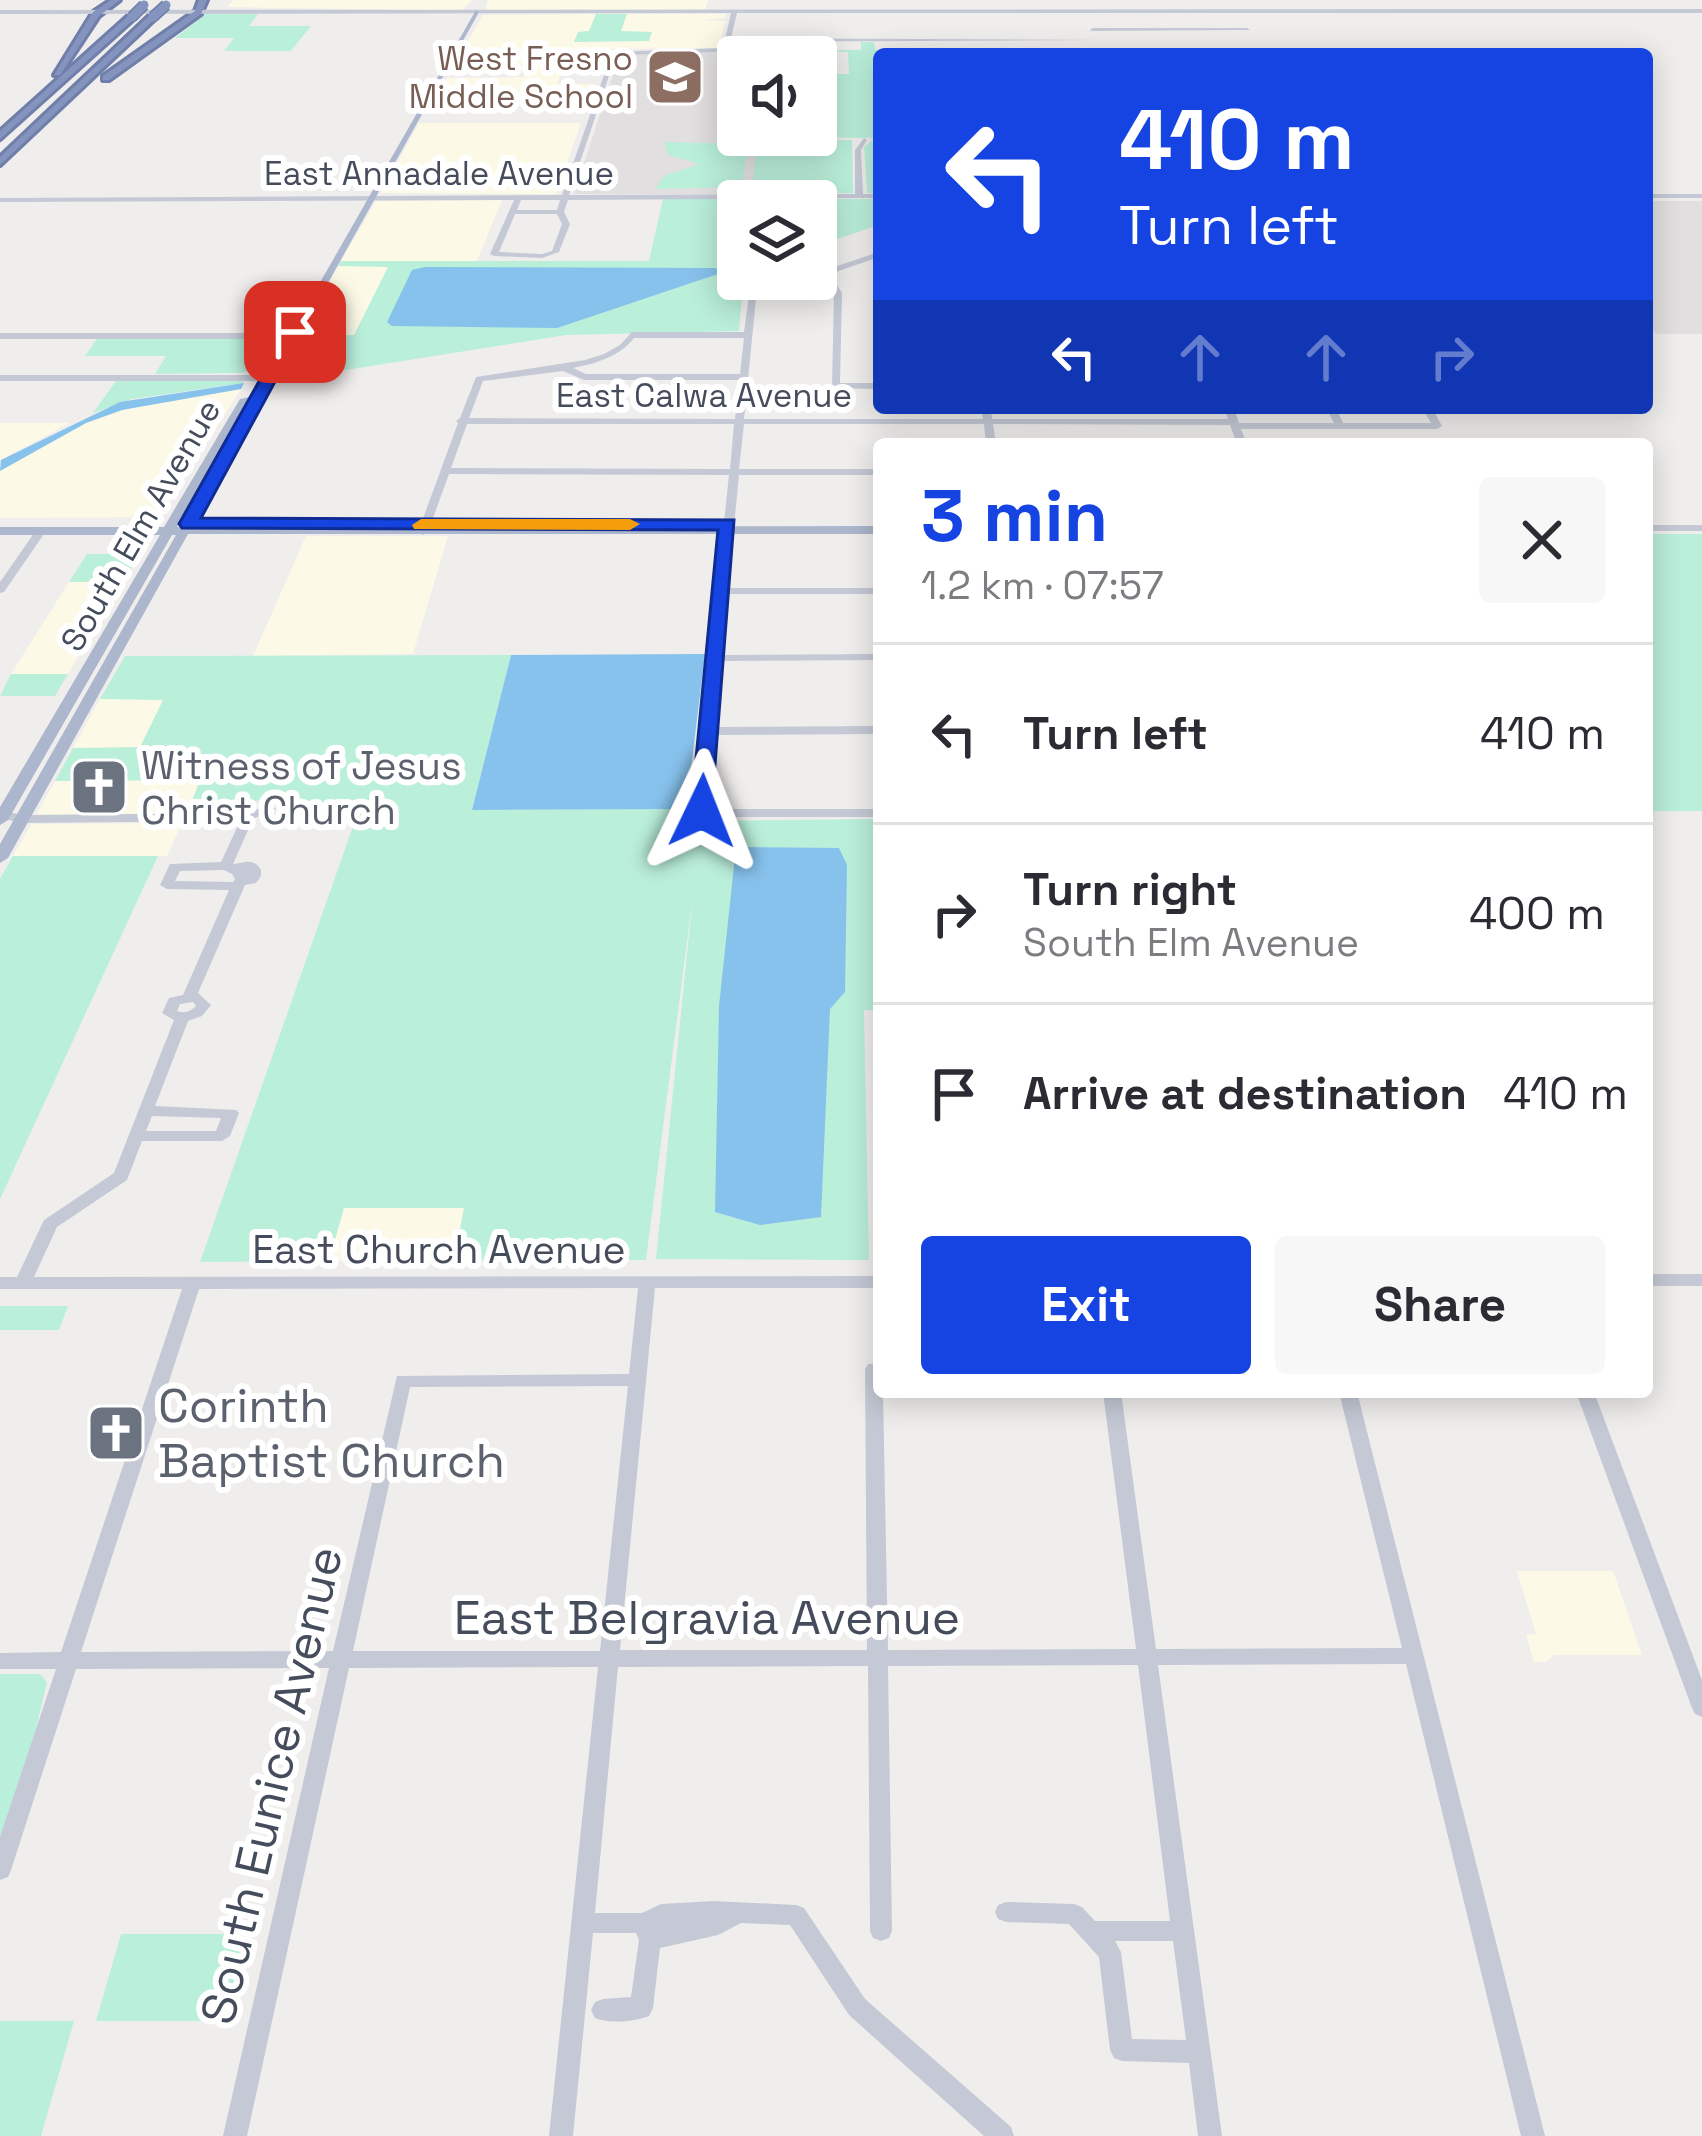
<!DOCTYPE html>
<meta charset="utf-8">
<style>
body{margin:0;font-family:"Space Grotesk",sans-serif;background:#f7f7f7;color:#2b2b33;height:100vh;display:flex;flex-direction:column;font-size:45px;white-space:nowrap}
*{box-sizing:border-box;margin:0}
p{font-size:39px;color:#7c7c81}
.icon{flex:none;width:66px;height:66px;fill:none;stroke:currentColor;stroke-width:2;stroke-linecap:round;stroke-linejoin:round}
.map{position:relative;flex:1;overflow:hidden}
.side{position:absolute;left:873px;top:438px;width:780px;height:960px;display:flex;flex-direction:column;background:#fff;border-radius:12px;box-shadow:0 6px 30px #0003}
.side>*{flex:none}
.hud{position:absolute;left:873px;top:48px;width:780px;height:366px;border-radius:12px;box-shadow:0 6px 30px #0003;background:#1644e2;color:#fff;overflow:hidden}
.buttons{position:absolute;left:717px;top:36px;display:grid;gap:24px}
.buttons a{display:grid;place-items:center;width:120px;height:120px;border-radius:12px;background:#fff;box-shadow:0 6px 30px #0003;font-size:60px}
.pin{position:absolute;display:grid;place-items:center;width:102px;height:102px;color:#fff;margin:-51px;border-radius:24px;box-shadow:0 6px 18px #0006}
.me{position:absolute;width:132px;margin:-66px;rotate:2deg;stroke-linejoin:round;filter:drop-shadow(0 0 9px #0008)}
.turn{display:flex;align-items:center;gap:42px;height:252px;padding:0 48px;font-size:54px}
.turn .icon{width:156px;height:156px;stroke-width:2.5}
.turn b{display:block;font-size:84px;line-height:102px}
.lanes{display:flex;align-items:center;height:114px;padding:0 48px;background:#0003;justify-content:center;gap:60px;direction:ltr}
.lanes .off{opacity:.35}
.round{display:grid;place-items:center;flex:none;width:126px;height:126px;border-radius:12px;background:#f7f7f7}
.overview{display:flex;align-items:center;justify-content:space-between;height:204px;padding:0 48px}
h1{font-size:72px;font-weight:600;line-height:90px;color:#1644e2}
.action{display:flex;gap:24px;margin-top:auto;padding:24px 48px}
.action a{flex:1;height:138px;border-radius:12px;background:#1644e2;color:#fff;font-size:48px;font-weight:600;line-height:138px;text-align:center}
.action a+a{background:#f7f7f7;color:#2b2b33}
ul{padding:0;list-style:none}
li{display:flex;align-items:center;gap:36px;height:180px;padding:0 48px;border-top:3px solid #e1e1e2}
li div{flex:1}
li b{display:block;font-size:45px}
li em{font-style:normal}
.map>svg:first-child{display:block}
</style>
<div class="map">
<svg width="1702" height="2136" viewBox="0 0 1702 2136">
<rect width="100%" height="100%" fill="#f0eeed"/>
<!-- commercial -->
<g fill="#fcfae6">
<path d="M234,0H472L461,11L227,7Z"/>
<path d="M488,0H708L705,10L490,11L485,10Z"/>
<path d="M596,14L589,32H620L627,14H726L725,18L701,20L725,21L719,48L608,49L599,71H562L557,84H595L587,106H430L447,78L524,77L525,71H451L483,15Z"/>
<path d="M419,123H581L556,194L381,193Z"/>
<path d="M502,200L477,261H341L376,201Z"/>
<path d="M338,266H389L354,336H299Z"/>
<path d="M241,389L160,517L0,518V471L86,423L135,406Z"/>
<path d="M0,423H70L0,460Z"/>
<path d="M306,536H448L413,654L253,656Z"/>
<path d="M69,582H123L68,674H11Z"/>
<path d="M100,699H164L140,748H73Z"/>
<path d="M201,780L186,815H36L55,781Z"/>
<path d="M32,823L35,824L182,823L167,856H13Z"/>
<path d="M464,1207L454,1261H329L343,1208Z"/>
<path d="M1517,1571H1613L1642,1655H1554L1546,1662H1534L1526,1635L1536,1634Z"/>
</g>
<!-- education -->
<g fill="#e1dfdf">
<path d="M620,53H772L771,57H738V135H762L751,194H574Z"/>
<path d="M1647,201H1702V334H1657L1647,322Z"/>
</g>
<!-- green -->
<g fill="#baefda">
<path d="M206,14H258L249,26H311L291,51H224L234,38H175Z"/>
<path d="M596,14H627L621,31L652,32L649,41L574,42L578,32L589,31Z"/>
<path d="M814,42H824L825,50H861V42H874L875,50H937V54H879V194L867,193L864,147L875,138L762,137L816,135V74H849L848,52H783L782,57L724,53L813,50Z"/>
<path d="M758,140H852L853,193L751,194Z"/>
<path d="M664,142L748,144L742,187L655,189L664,176L700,164L668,155Z"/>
<path d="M663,199H720L718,211H738V279H751L749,294L742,297L739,331L566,335L276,381L299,336L354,335L388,267L338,266L341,261H649Z"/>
<path d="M790,199H879V225L816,246V201Z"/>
<path d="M97,339H261L266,341L248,371L241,373L155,374L166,356H85Z"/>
<path d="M240,380L244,383L132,399L93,413L116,381Z"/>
<rect x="1647" y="534" width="55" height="277"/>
<path d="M87,554H139L123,582H69Z"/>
<path d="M511,655L472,810L686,809L692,819L702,821L879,819V1010H864L869,1260L656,1259L693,895L646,1260L454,1261L464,1208H344L329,1261L200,1262L357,815L291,814L294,802L275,796L236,806H190L200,780L55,781L73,748L140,747L163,700L100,699L125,656Z"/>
<path d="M11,674H68L55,696H0Z"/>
<path d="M13,856H158L0,1199V879Z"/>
<path d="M0,1306H68L59,1330H0Z"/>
<path d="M0,1674H40L47,1682L22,1788L0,1852Z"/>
<path d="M121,1934H246L225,2021H96Z"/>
<path d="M0,2021H74L41,2136H0Z"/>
</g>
<!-- water -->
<g fill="#87c2ed">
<path d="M425,267L715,268L724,272L557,328L392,326L387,322L412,270Z"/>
<path d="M244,383L241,389L122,410L86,423L0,471L1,460L120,402Z"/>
<path d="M705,654L686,809L472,810L511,655Z"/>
<path d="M736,847L839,848L847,865L845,992L830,1009L821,1217L760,1225L715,1212L719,1006Z"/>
</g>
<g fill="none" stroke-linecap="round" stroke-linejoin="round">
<defs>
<g id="highway">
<path d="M111,0H120L99,16L60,75H54L93,12Z"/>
<path d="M199,0H207L201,14L109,80H103V76L195,11Z"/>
<path d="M129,15L136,17L0,139V131Z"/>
<path d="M150,15L157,17L0,165V157Z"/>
</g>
</defs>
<!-- highway casing -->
<use href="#highway" stroke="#6f7fa9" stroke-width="6"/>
<!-- minor -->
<g fill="#c4c9d5" fill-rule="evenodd">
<path d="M1702,9V13H737L731,38L1099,40L731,42L729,50L726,52L616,55L569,195L855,194V150L864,138L867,140L861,150L863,194H879V198L568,200L564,212L570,224L559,252L542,258L494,256L490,254L514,200L0,202V198L562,195L612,52L723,48L731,13L0,14V10ZM521,200H560L557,210H517ZM515,214H557L562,224L552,251L542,254L499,252Z"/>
<path d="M1092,28H1247L1250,30L1090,31Z"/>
<path d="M1100,48H1260L1263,50L1098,51Z"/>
<rect x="1647" y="194" width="55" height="4"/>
<path d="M879,252V257L821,277L835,282L842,293L840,383H879V389L832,388L834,293L829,286L813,279H816V273Z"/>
<path d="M799,279H811L756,299L744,419H983L981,408H991L992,419H1228L1224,408H1234L1239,423H1334L1326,408H1336L1343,423H1431L1422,408H1432L1442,426L1437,429H1241L1247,444H1237L1230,425L993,424L996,444H986L984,424H744L739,469H879V475H739L728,588H879V594H727L721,655L879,654V660L721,661L714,727L879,726V734L713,735L707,804L716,809H879V817H714L694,806L729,475L449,474L428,532L423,535L418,532L458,423L456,421L460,418L476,377L585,360L604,354L620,345L632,332H744L749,296ZM634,338H744L740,374H586L573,368C597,363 619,357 634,338ZM563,371L584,380H739L735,419L469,418L483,381ZM467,424H734L730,469L451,468Z"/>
<path d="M0,333H292L296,336L292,339H0Z"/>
<path d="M0,375H270L274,378L270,381H0Z"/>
<rect x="1647" y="525" width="55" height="6"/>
<path d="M37,529L46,531L4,592L0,593V582Z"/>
<path d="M270,805L276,809L253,819L233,864C244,863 253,857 261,870V876L256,883L245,885L198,993L211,1005L202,1016L188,1021L155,1106L236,1110L239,1113L230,1136L222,1141H142L127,1180L57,1227L34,1277L879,1276V1288H655L620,1650H867L865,1369L868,1364L879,1363V1392H883L888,1650L1136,1649L1103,1392H1121L1156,1649L1402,1648L1339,1392H1357L1545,2136H1521L1406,1664L1158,1665L1222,2136H1198L1189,2063L1122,2061L1114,2058L1110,2050L1099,1957L1069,1924L1006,1922L998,1919L995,1912L998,1905L1006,1902L1074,1904L1082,1907L1095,1921H1170L1138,1665L888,1666L892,1931L889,1938L881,1941L873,1938L870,1931L868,1666L618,1667L595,1913H642L661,1904L714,1901L796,1905L804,1908L865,1999L1011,2127L1014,2136H984L849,2015L790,1925L741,1923L718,1935L660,1948L653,2008L649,2016C634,2022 610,2024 595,2018L591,2010L595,2002L603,1999L631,1997L639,1940L636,1933H593L573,2136H549L598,1667L349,1668L247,2136H223L329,1668L76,1669L11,1870L8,1877L0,1880V1837L56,1669H0V1653L61,1652L182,1289H0V1277H17L44,1220L114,1173L174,1020L162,1013L169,998L183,995L229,890L167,889L160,885L170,864L221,862L240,821L22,823L0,818V810L22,815L247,813ZM224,870L232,874L235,879L233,882L175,881L180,871ZM193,1002L196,1006C191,1011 185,1014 177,1011L180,1004ZM152,1116L221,1118L216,1131H146ZM638,1288L629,1374L397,1376L333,1651L81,1652L199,1289ZM628,1386L600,1651H353L410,1387ZM1115,1941H1173L1186,2040L1132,2039L1121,1952Z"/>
<rect x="1647" y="1274" width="55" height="12"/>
<path d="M1576,1392H1594L1702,1680V1717L1695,1714L1692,1708Z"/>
</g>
<!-- major -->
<path fill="#acb6cd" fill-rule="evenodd" d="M476,10L479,12L192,527L879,526V534H188L8,858L0,863V844L176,535H172L8,820L0,825V807L160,535H0V527H164L240,399L249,397L250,399L177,527H180Z"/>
<!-- highway -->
<use href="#highway" fill="#8494be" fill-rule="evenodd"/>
<defs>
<g id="highway-bridge">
<path d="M132,17L144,5"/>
<path d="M153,17L166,5"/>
</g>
</defs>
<!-- highway-bridge casing -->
<use href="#highway-bridge" stroke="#6f7fa9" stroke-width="12" stroke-linecap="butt"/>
<!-- highway-bridge -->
<use href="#highway-bridge" stroke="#8494be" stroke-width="9"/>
</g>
<!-- route -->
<path fill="#1644e2" stroke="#0e2c93" stroke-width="3" d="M289,328L302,332L201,518L734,520L711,816H694L691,811L718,530L182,528L179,524Z"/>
<!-- slow -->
<path fill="#f59e0b" d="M421,519H630L640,524L630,530L414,529L412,525Z"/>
<!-- icons -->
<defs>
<symbol id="school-square" viewBox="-11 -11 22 22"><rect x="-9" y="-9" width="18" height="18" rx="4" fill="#8d6e63" stroke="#fff"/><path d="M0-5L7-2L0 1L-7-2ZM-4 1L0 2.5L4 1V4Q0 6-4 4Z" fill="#fff"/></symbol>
<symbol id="church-square" viewBox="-11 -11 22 22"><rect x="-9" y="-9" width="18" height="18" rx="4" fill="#6b7280" stroke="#fff"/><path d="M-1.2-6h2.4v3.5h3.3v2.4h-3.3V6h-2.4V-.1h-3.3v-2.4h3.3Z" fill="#fff"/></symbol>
</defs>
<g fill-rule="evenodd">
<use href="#school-square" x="642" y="44" width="66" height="66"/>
<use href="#church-square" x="66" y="754" width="66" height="66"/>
<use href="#church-square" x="83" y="1400" width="66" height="66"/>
</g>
<g text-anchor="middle" stroke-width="12" stroke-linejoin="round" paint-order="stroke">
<!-- far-education labels -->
<g font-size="33" fill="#785e54" stroke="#fff" text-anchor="end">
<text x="633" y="70">West Fresno<tspan x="633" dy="38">Middle School</tspan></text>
</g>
<!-- far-street labels -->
<g font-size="33" fill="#454c5b" stroke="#fff">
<text x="439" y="185">East Annadale Avenue</text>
<text x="704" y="407">East Calwa Avenue</text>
<text transform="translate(140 525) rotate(-60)" y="12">South Elm Avenue</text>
</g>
<!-- worship labels -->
<g font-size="39" fill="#5b616d" stroke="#fff" text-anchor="start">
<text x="141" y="779">Witness of Jesus<tspan x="141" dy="45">Christ Church</tspan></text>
</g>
<!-- street labels -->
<g font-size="39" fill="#454c5b" stroke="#fff">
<text x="439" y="1263">East Church Avenue</text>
</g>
<!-- near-worship labels -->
<g font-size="48" fill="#5b616d" stroke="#fff" text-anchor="start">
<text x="158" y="1422">Corinth<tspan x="158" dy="55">Baptist Church</tspan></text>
</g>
<!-- near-street labels -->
<g font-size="48" fill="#454c5b" stroke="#fff">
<text x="707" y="1634">East Belgravia Avenue</text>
<text transform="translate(271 1785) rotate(-77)" y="17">South Eunice Avenue</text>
</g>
</g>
</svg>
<div class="buttons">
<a><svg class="icon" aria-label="sound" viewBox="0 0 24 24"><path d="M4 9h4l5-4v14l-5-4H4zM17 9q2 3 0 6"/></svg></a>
<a><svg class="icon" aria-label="layers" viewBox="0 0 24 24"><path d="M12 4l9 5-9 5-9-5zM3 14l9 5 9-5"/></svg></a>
</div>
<div class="pin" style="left:295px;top:332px;background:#d93025"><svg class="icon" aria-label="arrive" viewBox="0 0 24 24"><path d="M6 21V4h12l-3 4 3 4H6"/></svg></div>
<svg class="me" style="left:702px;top:811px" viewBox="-20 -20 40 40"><path d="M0-17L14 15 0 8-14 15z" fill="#1644e2" stroke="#fff" stroke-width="4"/></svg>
<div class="hud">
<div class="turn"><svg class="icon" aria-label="left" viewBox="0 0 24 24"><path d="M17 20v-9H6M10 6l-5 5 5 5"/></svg><div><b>410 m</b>Turn left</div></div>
<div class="lanes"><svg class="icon" aria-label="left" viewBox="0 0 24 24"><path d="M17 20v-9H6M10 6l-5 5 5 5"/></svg><svg class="icon off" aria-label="ahead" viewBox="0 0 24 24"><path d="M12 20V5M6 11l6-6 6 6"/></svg><svg class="icon off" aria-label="ahead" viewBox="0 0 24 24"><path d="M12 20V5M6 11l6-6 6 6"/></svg><svg class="icon off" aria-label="right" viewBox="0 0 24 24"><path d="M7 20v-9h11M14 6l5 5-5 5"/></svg></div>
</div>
<section class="side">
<div class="overview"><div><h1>3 min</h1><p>1.2 km · 07:57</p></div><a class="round"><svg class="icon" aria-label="close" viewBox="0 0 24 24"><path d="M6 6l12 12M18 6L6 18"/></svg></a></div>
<ul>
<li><svg class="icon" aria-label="left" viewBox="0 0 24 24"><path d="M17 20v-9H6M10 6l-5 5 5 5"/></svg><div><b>Turn left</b></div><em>410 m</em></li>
<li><svg class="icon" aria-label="right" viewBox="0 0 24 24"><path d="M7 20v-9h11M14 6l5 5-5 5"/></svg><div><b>Turn right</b><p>South Elm Avenue</p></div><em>400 m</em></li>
<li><svg class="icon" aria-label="arrive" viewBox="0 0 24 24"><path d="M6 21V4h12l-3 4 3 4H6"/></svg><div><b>Arrive at destination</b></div><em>410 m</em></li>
</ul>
<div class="action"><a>Exit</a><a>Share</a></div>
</section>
</div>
